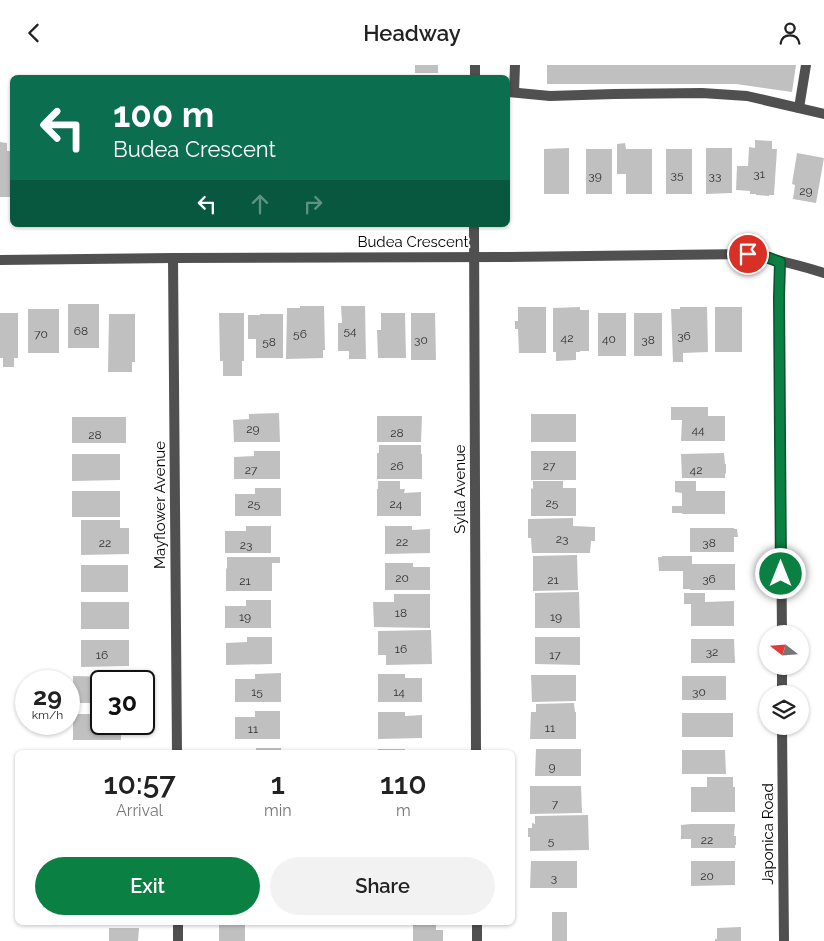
<!DOCTYPE html>
<style>
body{margin:0;font-family:Raleway,sans-serif;background:#f2f2f2;color:#222;height:100vh;display:flex;flex-direction:column;font-size:19px;white-space:nowrap}
*{box-sizing:border-box;margin:0}
p{font-size:16px;color:#767676}
.icon{flex:none;width:28px;height:28px;fill:none;stroke:currentColor;stroke-width:2;stroke-linecap:round;stroke-linejoin:round}
.map{position:relative;flex:1;overflow:hidden}
.panel{position:absolute;left:15px;top:685px;width:500px;height:175px;display:flex;flex-direction:column;background:#fff;border-radius:8px;box-shadow:0 1px 4px #0004}
.panel>*{flex:none}
.guide{position:absolute;left:10px;top:10px;width:500px;height:152px;border-radius:8px;box-shadow:0 1px 4px #0004;background:#0b6e4f;color:#fff;overflow:hidden}
.needle{width:32px;rotate:287deg}
.buttons{position:absolute;left:759px;top:560px;display:grid;gap:10px}
.buttons a{display:grid;place-items:center;width:50px;height:50px;border-radius:50%;background:#fff;box-shadow:0 1px 4px #0004;font-size:25px}
.speed{position:absolute;left:15px;top:605px;display:flex;gap:10px;font-size:25px;font-weight:700;text-align:center}
.speed>*{display:grid;place-content:center;width:65px;height:65px;border-radius:50%;background:#fff;box-shadow:0 1px 4px #0004;line-height:1}
.speed small{font-size:12px;font-weight:400}
.speed .limit{border:2px solid #111;border-radius:8px;background:#fff;color:#111}
.pin{position:absolute;display:grid;place-items:center;width:42px;height:42px;color:#fff;margin:-21px;border:2px solid #fff;border-radius:50%;box-shadow:0 1px 5px #0007}
.me{position:absolute;width:55px;margin:-28px;rotate:0deg;stroke-linejoin:round;filter:drop-shadow(0 0 4px #0008)}
.turn{display:flex;align-items:center;gap:18px;height:105px;padding:0 20px;font-size:22px}
.turn .icon{width:65px;height:65px;stroke-width:2.5}
.turn b{display:block;font-size:35px;line-height:42px}
.lanes{display:flex;align-items:center;height:48px;padding:0 20px;background:#0003;justify-content:center;gap:25px;direction:ltr}
.lanes .off{opacity:.35}
.eta{display:flex;justify-content:space-evenly;align-items:center;height:85px;text-align:center}
.eta b{font-size:30px;font-weight:600;line-height:35px}
.action{display:flex;gap:10px;margin-top:auto;padding:10px 20px}
.action a{flex:1;height:58px;border-radius:30px;background:#0b8043;color:#fff;font-size:20px;font-weight:600;line-height:58px;text-align:center}
.action a+a{background:#f2f2f2;color:#222}
header{display:flex;justify-content:space-between;align-items:center;height:65px;padding:0 20px;background:#fff;font-size:22px;font-weight:600}
.map>svg:first-child{display:block}
</style>
<header><svg class="icon" aria-label="back" viewBox="0 0 24 24"><path d="M15 5l-7 7 7 7"/></svg>Headway<svg class="icon" aria-label="person" viewBox="0 0 24 24"><circle cx="12" cy="8" r="4"/><path d="M4 21q1-7 8-7t8 7"/></svg></header>
<div class="map">
<svg width="824" height="876" viewBox="0 0 824 876">
<rect width="100%" height="100%" fill="#fff"/>
<!-- building -->
<g fill="#c0c0c0">
<rect x="415" y="0" width="23" height="8"/>
<path d="M547,0H796L792,27L736,19H547Z"/>
<path d="M755,75L772,76V84H777L774,130H769V131L756,130V129H750V126L736,125L737,101H748L749,82L755,83Z"/>
<path d="M0,77L7,78V86H12V132H0Z"/>
<path d="M625,78L626,84H652V129H626V109H617V79Z"/>
<path d="M569,83V129H544V84Z"/>
<path d="M706,83H732V128L706,129Z"/>
<rect x="586" y="84" width="26" height="45"/>
<rect x="666" y="84" width="26" height="45"/>
<path d="M797,88L824,93L816,138L793,134L795,120L792,119Z"/>
<rect x="68" y="239" width="31" height="44"/>
<path d="M300,241H324L325,285H323V293L286,294L287,243H300Z"/>
<path d="M341,241H365L366,294H349V286H338V258H342Z"/>
<path d="M518,242H546V288H519L518,264H515V256H518Z"/>
<path d="M580,242V245H589V286H580V287H576V295L556,296V287H553V243Z"/>
<path d="M680,242H707L708,287L683,288V297H673L671,244H680Z"/>
<rect x="715" y="242" width="27" height="45"/>
<rect x="28" y="244" width="31" height="44"/>
<path d="M0,248H18V293H14V302H3V293H0Z"/>
<path d="M219,248H244V296H242V311H223V296H220Z"/>
<path d="M381,248H405L406,293H378L377,265H381Z"/>
<path d="M411,248H435L436,295H411Z"/>
<rect x="598" y="248" width="28" height="43"/>
<rect x="634" y="248" width="28" height="43"/>
<path d="M109,249H135V297H132V307H108Z"/>
<path d="M260,249H283V293H256V274H248V250H260Z"/>
<path d="M671,342H708V351H725V376H681L682,355H671Z"/>
<path d="M279,348L280,377H234L233,355L249,354V349Z"/>
<rect x="531" y="349" width="45" height="28"/>
<path d="M377,351H422L421,377H377Z"/>
<rect x="72" y="352" width="54" height="26"/>
<path d="M379,380H421V389H422V414H377V388H379Z"/>
<path d="M254,386H280V414H234V392L254,391Z"/>
<rect x="531" y="386" width="45" height="29"/>
<path d="M724,388L725,399H726V408L725,409V413H682L681,389Z"/>
<path d="M72,389H120V415L72,416Z"/>
<path d="M378,416H400V424H405L404,428L421,427V451H377V424H378Z"/>
<path d="M533,416H563V423H576V451H531V423L533,424Z"/>
<path d="M675,416H696V426H725V449H682V448H672V441H682V428L675,427Z"/>
<path d="M255,423H281V451H235V429H255Z"/>
<rect x="72" y="426" width="48" height="26"/>
<path d="M573,453V461L595,462V476H591L590,488H532L531,473H528V454Z"/>
<path d="M81,455H120V463H129V489L81,490Z"/>
<path d="M246,461H271V488H225V466H246Z"/>
<path d="M385,461H412V465L430,464V488L385,489Z"/>
<path d="M690,463H734V464H737L738,472H734V487H690Z"/>
<path d="M577,490L578,525L533,526V491Z"/>
<path d="M662,491H692V499H735V525H690V524H683V506H659L658,492H662Z"/>
<path d="M227,492H280V498H272V526H226V503L227,504Z"/>
<path d="M385,498H413V502H430V525H385Z"/>
<rect x="81" y="500" width="47" height="27"/>
<path d="M579,527L580,563H535V528Z"/>
<path d="M684,528H705V537L734,536V561H691V539H684Z"/>
<path d="M394,529H430V563L374,562L373,537H394Z"/>
<path d="M246,535H271V563H225V541H246Z"/>
<rect x="81" y="537" width="48" height="27"/>
<path d="M431,565L432,599L386,600V590H378V566Z"/>
<path d="M247,572H272V599L226,600V578L247,577Z"/>
<path d="M535,572H580V600L535,599Z"/>
<path d="M691,574H734L735,598H691Z"/>
<path d="M81,575H129V601L81,602Z"/>
<path d="M281,608V637H235V614H255V609Z"/>
<path d="M378,609H405V613H422V637H378Z"/>
<path d="M531,610H576V636L532,637Z"/>
<path d="M73,611L121,612V614H124V616H101V638H73Z"/>
<rect x="682" y="611" width="44" height="24"/>
<path d="M574,638L575,647H576V674H530L531,647H536V639Z"/>
<path d="M255,646H280V674H235V652H255Z"/>
<path d="M378,647H405V651L422,650V673L378,674Z"/>
<rect x="682" y="648" width="51" height="24"/>
<path d="M73,649H101V659H121V675H73Z"/>
<rect x="256" y="683" width="25" height="5"/>
<rect x="378" y="684" width="27" height="4"/>
<path d="M536,684H581V711H535Z"/>
<path d="M682,685H725L726,709H682Z"/>
<path d="M707,712H733V722H735V747H691V722H707Z"/>
<path d="M530,721H581L582,748L530,749Z"/>
<path d="M588,750L589,785L530,786V772H528V763H532V758L535,759V751Z"/>
<path d="M691,759H735L734,771H736V780H735V783H691V774H681V760Z"/>
<path d="M531,796H577V823H530Z"/>
<path d="M691,796H735V820L691,821Z"/>
<rect x="552" y="847" width="15" height="29"/>
<rect x="219" y="858" width="26" height="18"/>
<path d="M413,858H436V865H443V876H413Z"/>
<path d="M741,862V876H715V874H717V863Z"/>
<path d="M109,863H139L138,876H109Z"/>
</g>
<g fill="none" stroke-linecap="round" stroke-linejoin="round">
<!-- lane -->
<g stroke="#505050" stroke-width="10">
<path d="M508,27L550,31L614,29L702,28L747,31L824,49"/>
<path d="M514,27L515,0"/>
<path d="M799,43L806,0"/>
</g>
<!-- street -->
<g stroke="#505050" stroke-width="10">
<path d="M475,12V0"/>
<path d="M474,160L476,688"/>
<path d="M173,193L177,688"/>
<path d="M0,195L173,193L502,192L747,189C773,194 799,200 824,208"/>
<path d="M780,197L779,232L782,569"/>
<path d="M782,601V629"/>
<path d="M782,661L784,876"/>
<path d="M178,858V876"/>
<path d="M477,858V876"/>
</g>
</g>
<g fill="none" stroke-linecap="round" stroke-linejoin="round">
<defs>
<path id="route" d="M748,189L769,193L780,197L779,232L781,509"/>
</defs>
<!-- route casing -->
<use href="#route" stroke="#07532c" stroke-width="12"/>
<!-- route -->
<use href="#route" stroke="#0b8043" stroke-width="9"/>
</g>
<g text-anchor="middle" stroke-width="4" stroke-linejoin="round" paint-order="stroke">
<!-- number labels -->
<g font-size="12" fill="#303030">
<text x="759" y="113">31</text>
<text x="677" y="114">35</text>
<text x="595" y="115">39</text>
<text x="715" y="115">33</text>
<text x="806" y="130">29</text>
<text x="81" y="270">68</text>
<text x="350" y="270">54</text>
<text x="41" y="273">70</text>
<text x="300" y="273">56</text>
<text x="684" y="275">36</text>
<text x="567" y="277">42</text>
<text x="609" y="278">40</text>
<text x="421" y="279">30</text>
<text x="648" y="279">38</text>
<text x="269" y="281">58</text>
<text x="253" y="368">29</text>
<text x="698" y="369">44</text>
<text x="397" y="372">28</text>
<text x="95" y="374">28</text>
<text x="397" y="405">26</text>
<text x="549" y="405">27</text>
<text x="251" y="409">27</text>
<text x="696" y="409">42</text>
<text x="552" y="442">25</text>
<text x="254" y="443">25</text>
<text x="396" y="443">24</text>
<text x="562" y="478">23</text>
<text x="402" y="481">22</text>
<text x="105" y="482">22</text>
<text x="709" y="482">38</text>
<text x="246" y="484">23</text>
<text x="402" y="517">20</text>
<text x="709" y="518">36</text>
<text x="553" y="519">21</text>
<text x="245" y="520">21</text>
<text x="401" y="552">18</text>
<text x="245" y="556">19</text>
<text x="556" y="556">19</text>
<text x="401" y="588">16</text>
<text x="712" y="591">32</text>
<text x="102" y="594">16</text>
<text x="555" y="594">17</text>
<text x="257" y="631">15</text>
<text x="399" y="631">14</text>
<text x="699" y="631">30</text>
<text x="550" y="667">11</text>
<text x="253" y="668">11</text>
<text x="552" y="706">9</text>
<text x="555" y="743">7</text>
<text x="707" y="779">22</text>
<text x="551" y="780">5</text>
<text x="707" y="815">20</text>
<text x="554" y="817">3</text>
</g>
<!-- street labels -->
<g font-size="15" fill="#000" stroke="#fff">
<text x="413" y="182">Budea Crescent</text>
<text transform="translate(460 424) rotate(-90)" y="5">Sylla Avenue</text>
<text transform="translate(160 440) rotate(-90)" y="5">Mayflower Avenue</text>
<text transform="translate(768 769) rotate(-90)" y="5">Japonica Road</text>
</g>
</g>
</svg>
<div class="buttons">
<a><svg class="needle" viewBox="-14 -14 28 28"><path d="M0-13l5 13h-10z" fill="#e53935"/><path d="M0 13l5-13h-10z" fill="#767676"/></svg></a>
<a><svg class="icon" aria-label="layers" viewBox="0 0 24 24"><path d="M12 4l9 5-9 5-9-5zM3 14l9 5 9-5"/></svg></a>
</div>
<div class="speed"><div>29<small>km/h</small></div><div class="limit">30</div></div>
<div class="pin" style="left:748px;top:189px;background:#d93025"><svg class="icon" aria-label="arrive" viewBox="0 0 24 24"><path d="M6 21V4h12l-3 4 3 4H6"/></svg></div>
<svg class="me" style="left:781px;top:509px" viewBox="-20 -20 40 40"><circle r="17" fill="#0b8043" stroke="#fff" stroke-width="3"/><path d="M0-11L8 9 0 5-8 9z" fill="#fff"/></svg>
<div class="guide">
<div class="turn"><svg class="icon" aria-label="left" viewBox="0 0 24 24"><path d="M17 20v-9H6M10 6l-5 5 5 5"/></svg><div><b>100 m</b>Budea Crescent</div></div>
<div class="lanes"><svg class="icon" aria-label="left" viewBox="0 0 24 24"><path d="M17 20v-9H6M10 6l-5 5 5 5"/></svg><svg class="icon off" aria-label="ahead" viewBox="0 0 24 24"><path d="M12 20V5M6 11l6-6 6 6"/></svg><svg class="icon off" aria-label="right" viewBox="0 0 24 24"><path d="M7 20v-9h11M14 6l5 5-5 5"/></svg></div>
</div>
<section class="panel">
<div class="eta">
<div><b>10:57</b><p>Arrival</p></div>
<div><b>1</b><p>min</p></div>
<div><b>110</b><p>m</p></div>
</div>
<div class="action"><a>Exit</a><a>Share</a></div>
</section>
</div>
